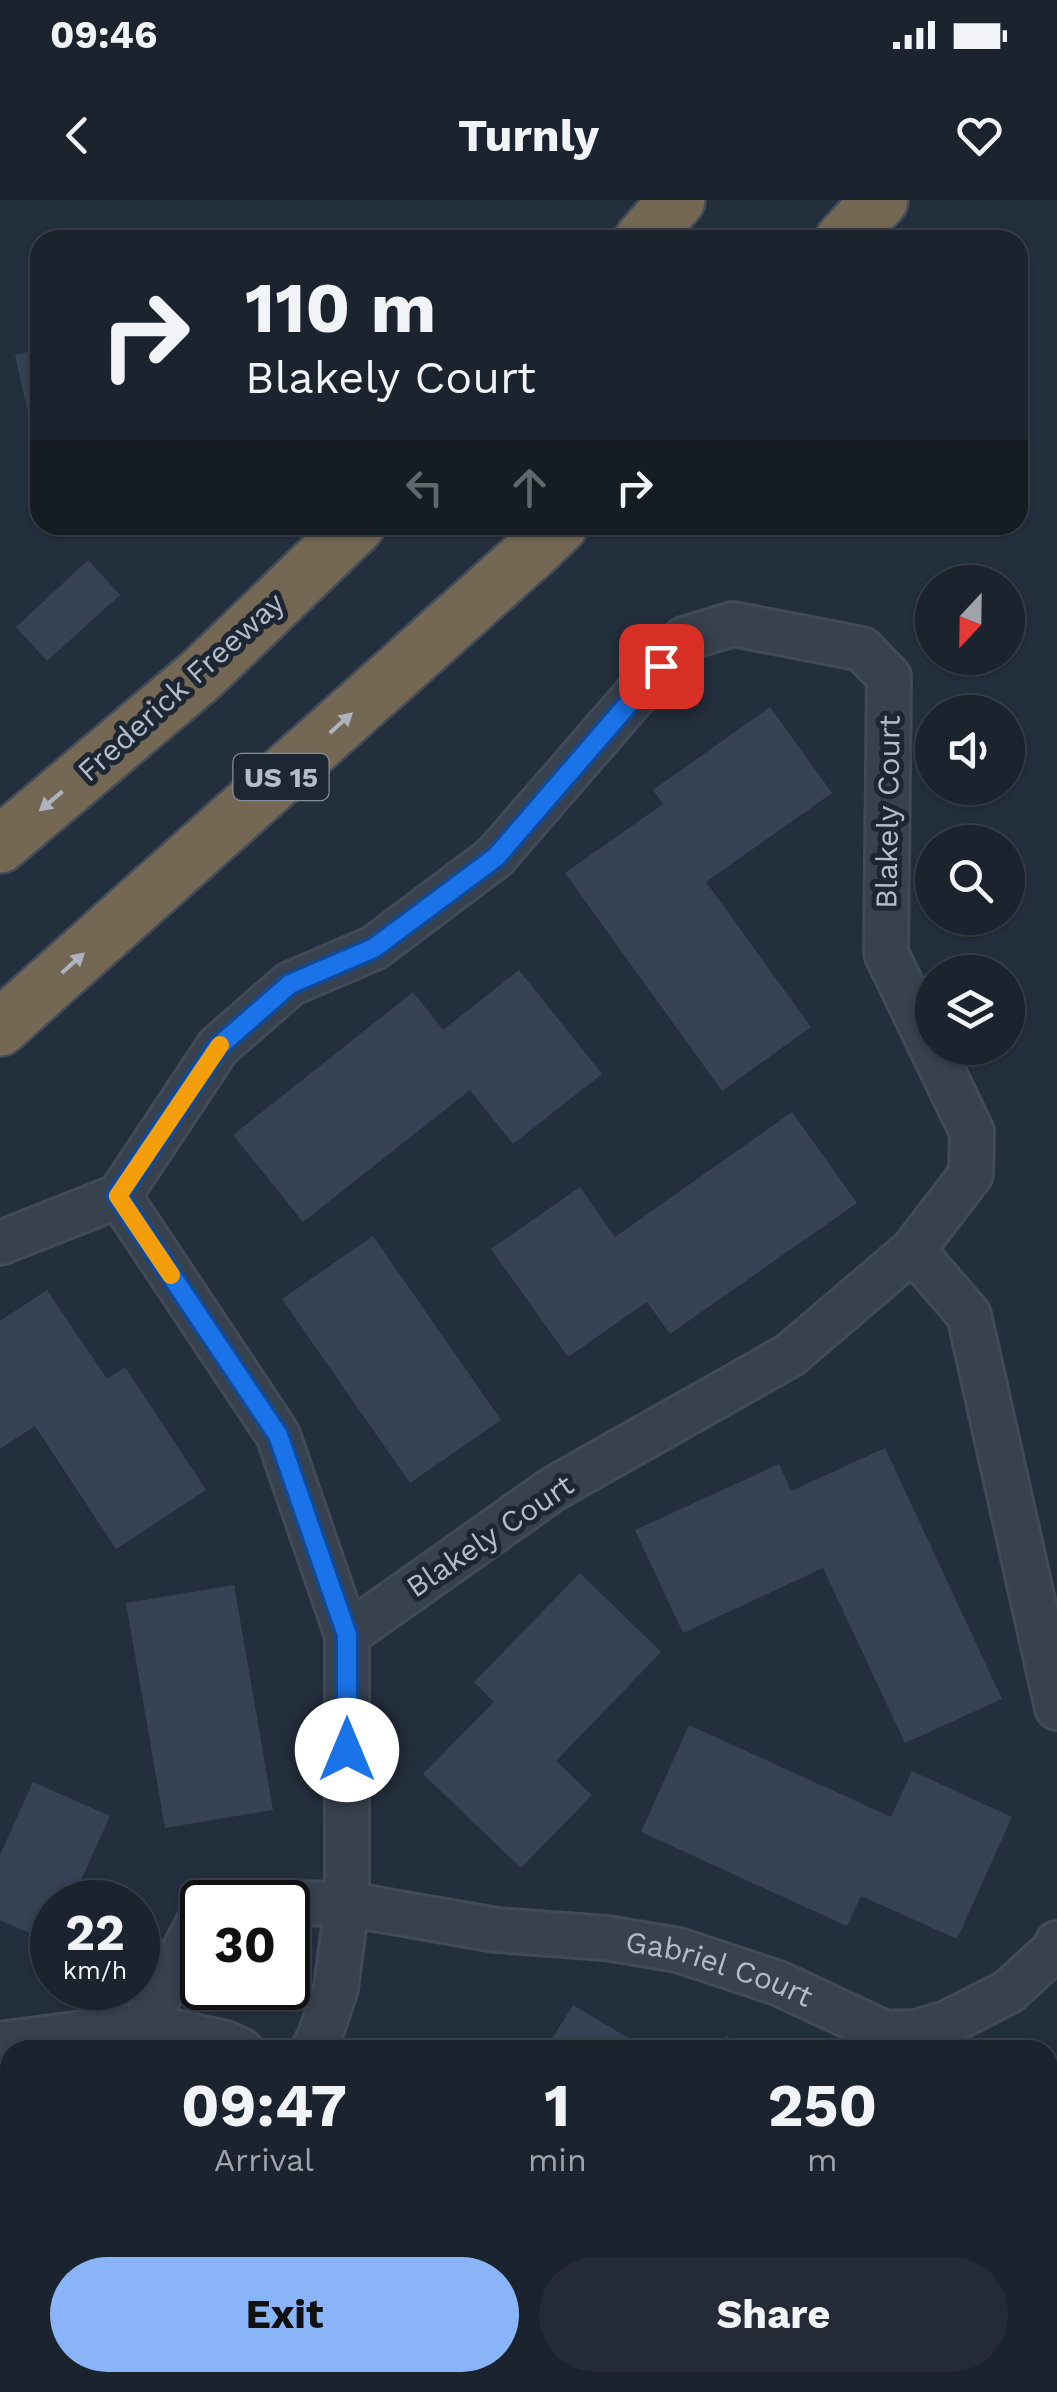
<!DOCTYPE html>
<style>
body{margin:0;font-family:"Work Sans",sans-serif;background:#242b36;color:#f1f3f6;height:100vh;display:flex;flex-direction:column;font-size:38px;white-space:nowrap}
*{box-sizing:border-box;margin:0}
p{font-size:32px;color:#a0a4aa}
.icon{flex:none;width:55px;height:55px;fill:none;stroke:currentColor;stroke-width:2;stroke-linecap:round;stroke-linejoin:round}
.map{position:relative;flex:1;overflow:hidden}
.side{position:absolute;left:0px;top:1840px;width:1058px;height:352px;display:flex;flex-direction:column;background:#1b232e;border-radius:30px 30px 0 0;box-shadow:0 2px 8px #0004,0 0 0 2px #39404a}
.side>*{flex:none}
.guide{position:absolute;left:30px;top:30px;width:998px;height:305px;border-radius:30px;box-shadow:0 2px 8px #0004,0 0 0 2px #39404a;background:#1b232e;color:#f1f3f6;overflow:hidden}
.needle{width:65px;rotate:202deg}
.fabs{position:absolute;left:915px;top:365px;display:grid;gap:20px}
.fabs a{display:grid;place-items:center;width:110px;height:110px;border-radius:50%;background:#1b232e;box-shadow:0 2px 8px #0004,0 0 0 2px #39404a;font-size:50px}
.speed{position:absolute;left:30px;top:1680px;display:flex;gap:20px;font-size:50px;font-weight:700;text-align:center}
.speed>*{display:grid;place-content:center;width:130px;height:130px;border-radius:50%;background:#1b232e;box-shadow:0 2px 8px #0004,0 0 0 2px #39404a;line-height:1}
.speed small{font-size:25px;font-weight:400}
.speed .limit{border:5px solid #111;border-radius:15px;background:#fff;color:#111}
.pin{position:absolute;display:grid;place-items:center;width:85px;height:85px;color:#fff;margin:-42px;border-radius:20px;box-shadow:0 5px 15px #0006}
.me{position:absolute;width:110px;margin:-55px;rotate:0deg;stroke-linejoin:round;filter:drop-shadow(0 0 8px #0008)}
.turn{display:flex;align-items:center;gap:35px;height:210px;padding:0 50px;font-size:45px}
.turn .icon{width:130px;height:130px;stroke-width:2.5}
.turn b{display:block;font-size:70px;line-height:85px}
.lanes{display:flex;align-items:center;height:95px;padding:0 50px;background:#0003;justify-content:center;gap:50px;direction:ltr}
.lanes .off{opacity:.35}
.eta{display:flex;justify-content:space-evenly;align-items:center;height:170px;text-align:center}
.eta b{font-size:60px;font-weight:700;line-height:70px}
.cta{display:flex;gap:20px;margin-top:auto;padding:20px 50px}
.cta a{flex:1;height:115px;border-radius:60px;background:#8ab4f8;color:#111;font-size:40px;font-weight:700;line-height:115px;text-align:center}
.cta a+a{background:#242b36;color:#f1f3f6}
.status{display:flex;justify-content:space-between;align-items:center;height:70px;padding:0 50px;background:#1b232e;direction:ltr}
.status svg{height:28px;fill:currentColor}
header{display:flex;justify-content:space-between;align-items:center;height:130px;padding:0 50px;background:#1b232e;font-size:45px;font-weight:700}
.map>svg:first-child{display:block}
</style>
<div class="status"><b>09:46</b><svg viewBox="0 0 49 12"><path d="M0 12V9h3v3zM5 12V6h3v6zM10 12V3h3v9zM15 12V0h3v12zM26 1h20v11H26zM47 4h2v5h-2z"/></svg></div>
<header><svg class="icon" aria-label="back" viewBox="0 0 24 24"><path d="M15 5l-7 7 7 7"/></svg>Turnly<svg class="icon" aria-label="heart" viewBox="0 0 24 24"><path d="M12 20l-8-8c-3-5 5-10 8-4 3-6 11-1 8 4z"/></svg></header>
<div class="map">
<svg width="1057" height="2192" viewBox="0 0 1057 2192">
<rect width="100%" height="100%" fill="#242f3e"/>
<!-- building -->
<g fill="#364354">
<path d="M40,149V206L27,209L15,155Z"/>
<path d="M88,360L120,395L47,461L16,427Z"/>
<path d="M770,507L832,593L706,682L811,827L722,891L565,673L663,604L653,590Z"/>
<path d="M519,770L602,874L513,944L470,890L303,1022L233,935L413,792L443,830Z"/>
<path d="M792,912L857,1003L670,1134L647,1102L568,1157L491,1049L580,987L615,1037Z"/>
<path d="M373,1036L501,1220L410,1283L282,1099Z"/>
<path d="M47,1090L107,1179L125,1167L206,1290L116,1349L35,1226L0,1249V1121Z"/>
<path d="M885,1248L1002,1499L905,1543L823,1368L683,1433L635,1330L779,1264L791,1291Z"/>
<path d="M580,1373L661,1452L556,1561L592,1595L521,1668L423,1574L494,1502L474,1482Z"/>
<path d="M234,1385L273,1610L165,1628L126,1403Z"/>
<path d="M689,1525L891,1617L912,1571L1012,1617L957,1739L861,1696L847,1726L641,1632Z"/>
<path d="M33,1582L110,1616L71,1702H52V1743L0,1720V1655Z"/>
<path d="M573,1805L648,1850H545Z"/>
<path d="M727,1836L751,1850H719Z"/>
<path d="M1057,1963V2119L1048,2135V1964Z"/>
<path d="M165,2182H255L249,2192H160Z"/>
<path d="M426,2182H517L511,2192H421Z"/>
<path d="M957,2182H1028L1023,2192H973Z"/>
</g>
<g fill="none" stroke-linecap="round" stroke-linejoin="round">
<defs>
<g id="street">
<path d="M119,996L218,847L290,784L374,748L495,657L684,439L733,424L862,449L889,477L886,753L972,932L971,974L913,1050L790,1155L553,1289L347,1435"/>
<path d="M0,1043L119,996L278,1235L347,1435V1704L336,1788L321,1833L313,1850"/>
<path d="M913,1050L969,1115L1057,1508"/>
<path d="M228,1702H271"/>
<path id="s1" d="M288,1703L347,1704L496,1730L606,1738L678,1750L778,1783L885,1833L916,1832L947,1823L1008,1792L1053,1751L1057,1743"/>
<path d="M144,1825L202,1716"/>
<path d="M0,1844L144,1825L225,1843L241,1850"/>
<path d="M0,2178L7,2192"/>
<path d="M740,2182L754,2192"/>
<path d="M825,2182L840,2192"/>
<path d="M331,2192L337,2182"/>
</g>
<g id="highway">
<path d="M642,40L677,0"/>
<path d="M843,40L880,0"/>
<path d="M0,645L201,475L357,325"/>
<path d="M0,828L533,351L560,325"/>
</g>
</defs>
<!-- street casing -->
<use href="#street" stroke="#414a57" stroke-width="48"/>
<!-- highway casing -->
<use href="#highway" stroke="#434c59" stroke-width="60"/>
<!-- street -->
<use href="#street" stroke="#38414e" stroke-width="42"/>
<!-- highway -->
<use href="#highway" stroke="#746855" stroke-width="55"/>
</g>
<!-- one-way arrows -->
<defs><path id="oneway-solid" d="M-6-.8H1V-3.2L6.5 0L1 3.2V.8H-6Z" transform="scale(2.5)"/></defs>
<g fill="#aeb4bd">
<use href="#oneway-solid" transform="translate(341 523) rotate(-42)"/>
<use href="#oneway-solid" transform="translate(51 601) rotate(140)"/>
<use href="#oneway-solid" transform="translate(73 763) rotate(-42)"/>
</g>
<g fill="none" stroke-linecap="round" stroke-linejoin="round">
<defs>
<path id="route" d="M347,1550V1435L278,1235L118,996L218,847L290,784L374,748L496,657L661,466"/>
</defs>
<!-- route casing -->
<use href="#route" stroke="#114b97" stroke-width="25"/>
<!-- route -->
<use href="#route" stroke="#1a73e8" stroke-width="18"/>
<!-- slow -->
<path stroke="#f59e0b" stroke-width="18" d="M171,1075L118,996L220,845"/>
</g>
<g text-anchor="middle" stroke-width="10" stroke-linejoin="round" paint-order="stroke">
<!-- shield labels -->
<rect fill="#1d2633" stroke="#878f9c" stroke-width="2.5" x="233.5" y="554" width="95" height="46" rx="8"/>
<g font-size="28" font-weight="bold" fill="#b4bcc9">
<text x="281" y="587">US 15</text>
</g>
<!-- street labels -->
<g font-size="30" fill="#b4bcc9" stroke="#1d2633">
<text transform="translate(181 487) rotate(-42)" y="10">Frederick Freeway</text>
<text transform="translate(888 612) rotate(-89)" y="10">Blakely Court</text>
<text transform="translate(490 1336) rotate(-34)" y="10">Blakely Court</text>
<text dy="10" stroke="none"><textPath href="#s1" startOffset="438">Gabriel Court</textPath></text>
</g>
</g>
</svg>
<div class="fabs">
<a><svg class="needle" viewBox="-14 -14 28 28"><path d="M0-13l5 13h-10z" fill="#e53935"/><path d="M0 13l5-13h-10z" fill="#a0a4aa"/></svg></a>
<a><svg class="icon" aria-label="sound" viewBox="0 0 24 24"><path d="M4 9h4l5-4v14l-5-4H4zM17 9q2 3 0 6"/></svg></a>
<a><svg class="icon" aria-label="search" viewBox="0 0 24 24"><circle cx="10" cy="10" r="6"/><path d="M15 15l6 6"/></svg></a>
<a><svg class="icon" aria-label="layers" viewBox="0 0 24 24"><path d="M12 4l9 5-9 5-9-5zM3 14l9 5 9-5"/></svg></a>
</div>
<div class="speed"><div>22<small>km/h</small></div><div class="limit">30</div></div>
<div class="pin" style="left:661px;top:466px;background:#d93025"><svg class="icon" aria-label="arrive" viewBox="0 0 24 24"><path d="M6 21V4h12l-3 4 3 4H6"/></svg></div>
<svg class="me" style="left:347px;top:1550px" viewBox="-20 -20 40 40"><circle r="19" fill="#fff"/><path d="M0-13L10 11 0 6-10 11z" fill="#1a73e8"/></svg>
<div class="guide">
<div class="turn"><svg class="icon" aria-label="right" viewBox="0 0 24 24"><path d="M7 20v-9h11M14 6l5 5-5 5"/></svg><div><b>110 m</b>Blakely Court</div></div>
<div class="lanes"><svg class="icon off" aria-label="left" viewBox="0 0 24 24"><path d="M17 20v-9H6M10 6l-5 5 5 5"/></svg><svg class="icon off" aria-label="ahead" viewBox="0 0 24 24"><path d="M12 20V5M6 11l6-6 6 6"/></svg><svg class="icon" aria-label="right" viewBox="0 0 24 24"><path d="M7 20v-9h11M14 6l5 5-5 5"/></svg></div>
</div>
<section class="side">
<div class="eta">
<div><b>09:47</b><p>Arrival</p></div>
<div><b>1</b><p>min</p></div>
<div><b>250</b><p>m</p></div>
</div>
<div class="cta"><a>Exit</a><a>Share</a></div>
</section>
</div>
